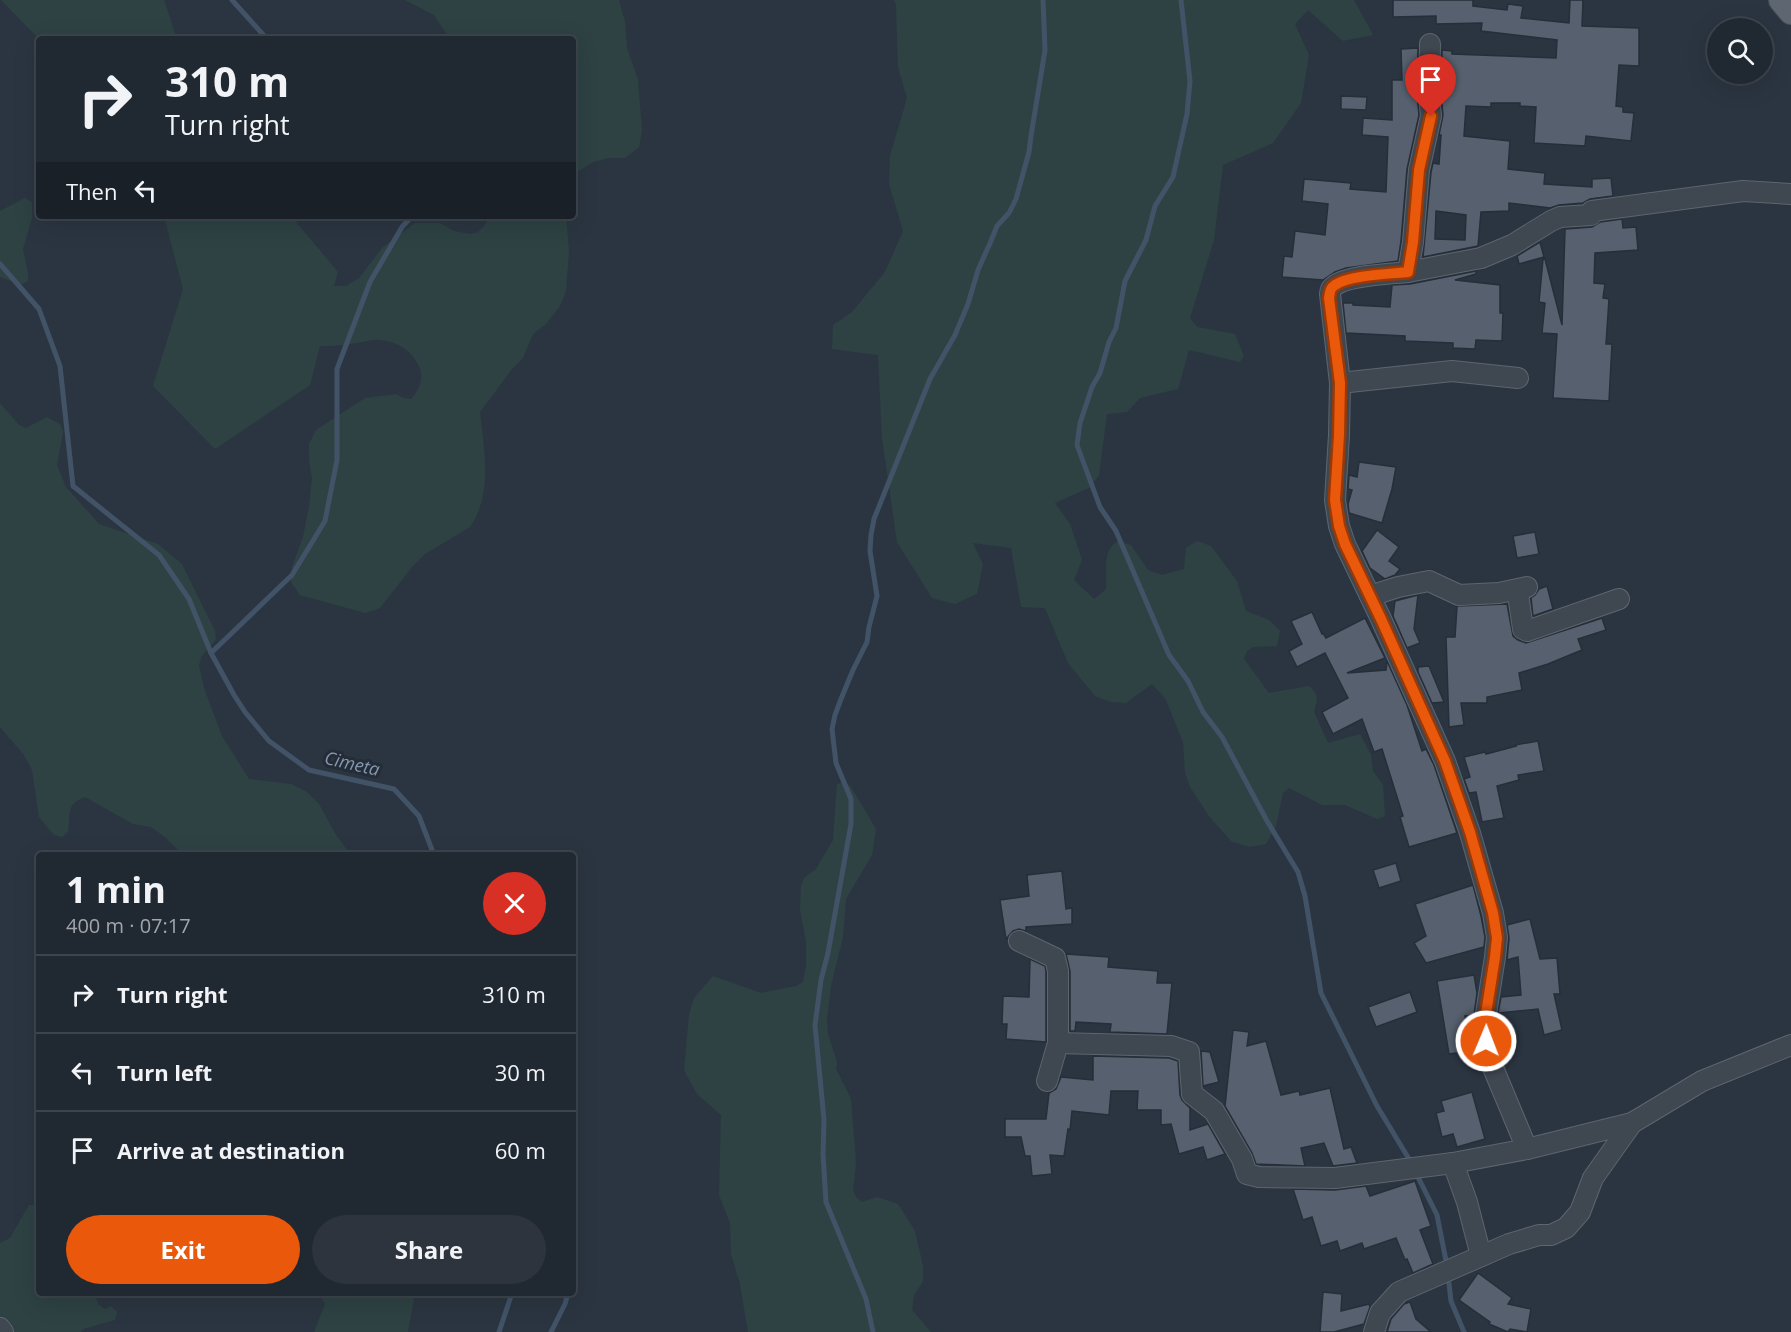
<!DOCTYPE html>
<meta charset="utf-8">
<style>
body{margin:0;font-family:"Open Sans",sans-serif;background:#2d343d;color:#f1f3f6;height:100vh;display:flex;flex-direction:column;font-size:22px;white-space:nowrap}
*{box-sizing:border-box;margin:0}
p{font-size:20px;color:#a2a6ab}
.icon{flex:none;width:33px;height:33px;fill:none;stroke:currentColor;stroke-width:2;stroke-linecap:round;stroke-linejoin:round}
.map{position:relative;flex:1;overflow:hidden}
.drawer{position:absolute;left:36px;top:852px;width:540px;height:444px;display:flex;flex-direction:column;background:#202831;border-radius:6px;box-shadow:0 6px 24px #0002,0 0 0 2px #3d444d}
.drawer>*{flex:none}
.top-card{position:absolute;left:36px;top:36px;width:540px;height:183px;border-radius:6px;box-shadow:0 6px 24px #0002,0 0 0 2px #3d444d;background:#202831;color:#f1f3f6;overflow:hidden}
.buttons{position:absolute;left:1707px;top:18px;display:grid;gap:12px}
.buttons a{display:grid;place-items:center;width:66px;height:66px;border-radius:50%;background:#202831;box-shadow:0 6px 24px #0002,0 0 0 2px #3d444d;font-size:30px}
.pin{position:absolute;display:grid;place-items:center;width:51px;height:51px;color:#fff;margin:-62px -26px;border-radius:50% 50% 50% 0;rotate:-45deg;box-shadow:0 0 6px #0007}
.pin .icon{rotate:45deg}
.me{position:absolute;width:66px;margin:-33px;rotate:1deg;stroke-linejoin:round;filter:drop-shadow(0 0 4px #0008)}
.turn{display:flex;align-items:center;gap:21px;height:126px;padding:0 30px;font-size:27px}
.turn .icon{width:78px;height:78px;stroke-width:2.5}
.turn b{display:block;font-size:42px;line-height:51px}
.then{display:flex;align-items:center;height:57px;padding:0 30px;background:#0003;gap:12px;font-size:22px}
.round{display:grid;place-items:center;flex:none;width:63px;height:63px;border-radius:32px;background:#2d343d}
.head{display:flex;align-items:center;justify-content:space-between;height:102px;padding:0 30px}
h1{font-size:36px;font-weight:700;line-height:45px}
.cta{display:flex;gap:12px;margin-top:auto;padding:12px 30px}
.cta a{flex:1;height:69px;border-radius:36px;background:#ea580c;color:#fff;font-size:24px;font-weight:700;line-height:69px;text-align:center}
.cta a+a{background:#2d343d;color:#f1f3f6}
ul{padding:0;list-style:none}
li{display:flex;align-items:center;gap:18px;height:78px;padding:0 30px;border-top:2px solid #3d444d}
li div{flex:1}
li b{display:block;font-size:22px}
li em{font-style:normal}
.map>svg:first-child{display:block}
</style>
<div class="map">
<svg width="1791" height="1332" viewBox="0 0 1791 1332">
<rect width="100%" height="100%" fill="#2b3541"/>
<!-- green -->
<g fill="#2e4243">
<path d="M1,0H164L177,39H39Z"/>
<path d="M405,0H619L625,22L627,48L638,80L642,131L639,147L625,158H608L591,163L573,175V39H450L434,15Z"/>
<path d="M894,0H1354L1373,35L1343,41L1308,10L1295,24L1309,55L1301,103L1273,143L1223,165L1214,240L1190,318L1197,327L1235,334L1244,356L1240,362L1189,350L1178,389L1140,398L1127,412L1107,414L1099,475L1091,487L1055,503L1070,524L1082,560L1074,580L1094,599L1106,589C1107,573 1102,549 1118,541L1131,545L1148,570L1162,575L1184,569L1186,548L1197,541L1211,546L1237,581L1246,611L1269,620L1280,631L1277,646L1253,647L1247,651L1244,659L1269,693L1309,686C1320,696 1317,699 1314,712L1328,743L1360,734L1371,755L1373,771L1383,785L1385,816L1377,819L1345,805H1322L1289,788L1283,793L1276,826L1266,844L1249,847L1231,841L1209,816L1190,787L1185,772L1183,742L1165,698L1152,684L1126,703L1111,702L1095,696L1068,663L1045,608L1021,607L1011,548L973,543L983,564L977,594L955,604L932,598L897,542L882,438L878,355L832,349L833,325L852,312L885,272L903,231L889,184L890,156L907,98L898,67L896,4Z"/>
<path d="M25,198L32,202V218L23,249L28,273V281L21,285L0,277V211Z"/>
<path d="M164,216H291L338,272L334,286H346L359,278L383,247L415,223H440L454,231L470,234L478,232L484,226L490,216H566L569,251L566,291L560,306L546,324L533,334L523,358L512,369L480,412C484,450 493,494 470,527L425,554L412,567L380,608L365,613L300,595L291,582L292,567L303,537L309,506L312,478L309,460V444L316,430L365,398L397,394L403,398L411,399C418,392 424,380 420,369C414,352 399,342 381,340C375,339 368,341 362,342C348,344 334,347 320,346L310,385L215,449L153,386L183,289Z"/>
<path d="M0,403L19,425L26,428L47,417L60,424L63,432L57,465L66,487L99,524L158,544L182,564L215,631L216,639L201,657L199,666L204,688L222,736L249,779L291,784L307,792L319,804L336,835L351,855H183L165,837L151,827L133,824L85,797C65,805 71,813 68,832L62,837L54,835L39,817L32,770L24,755L0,727Z"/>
<path d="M845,782L851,787L876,829L872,855L846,899L843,937L831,986L827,1019L828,1034L837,1062L836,1069L851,1099L856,1163L853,1190L856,1197L862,1202L877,1197L898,1204L915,1231L923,1266V1281L914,1295L912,1310L931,1332H748L740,1284L731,1254L730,1223L719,1195L721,1115L697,1094L684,1070L689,1014L694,998L713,976L761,993L796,986L803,982L806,966V941L800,910L801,886L804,878L816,869L833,840L837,784Z"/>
<path d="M29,1205H37L39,1209V1293H95L98,1304L105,1309L111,1306L117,1312L115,1320L83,1329L81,1332H0V1243L10,1238Z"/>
<path d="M318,1293H415L408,1332H314L325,1304Z"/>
</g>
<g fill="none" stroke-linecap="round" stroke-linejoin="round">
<!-- stream -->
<g stroke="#425368" stroke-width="5">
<path d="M232,0L267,39"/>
<path d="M1181,0L1190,81L1187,114L1173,177L1155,206L1146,240L1125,281L1116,328L1109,342L1100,373L1092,387L1080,423L1077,445L1100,507L1116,531L1169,655L1188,681L1203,712L1222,737L1267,821L1298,872L1305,896L1321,993L1377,1106L1409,1159L1437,1215L1447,1266"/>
<path d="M0,264L39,309L60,366L73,486L159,555L189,599L211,653L234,695L245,712L269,741L309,770L394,789L419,816L434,855"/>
<path d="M211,653L292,575L325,521L337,460V369L370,282L402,227L412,216"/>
<path d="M1448,1275L1451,1301L1464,1332"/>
<path d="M499,1332L512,1293"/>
<path d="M551,1332L565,1304L568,1293"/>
<path d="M873,1332L866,1299L826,1202L823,1154L824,1120L815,1025L821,980L828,953L851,824V799L836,763L832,729L835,715L841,699L853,670L867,642L869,627L877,596L870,551L871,535L874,519L930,379L955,335L968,304L978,270L991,241L997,226L1009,213L1016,199L1029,152L1031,136L1045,50L1043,0"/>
</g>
</g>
<!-- building -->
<g fill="#56606e" stroke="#252e39" stroke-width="1.5" fill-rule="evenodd">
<path d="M1393,0H1473V6L1507,10L1508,4L1523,6L1521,18L1569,23L1570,0H1583L1582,26L1639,28V66L1619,65L1616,106L1623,107V112L1634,113L1631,141L1586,136L1585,146L1534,143L1536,107L1520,106V103H1491V107L1466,106L1464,136L1510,141L1508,169L1545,173L1544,184L1592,187V179L1611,178L1613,196L1590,199L1583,203L1559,205L1550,208L1509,203V211L1481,212L1478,246L1423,257L1431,172L1433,163L1439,164L1441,135H1439L1443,115L1441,95L1442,50L1452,51V54L1556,58L1557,40L1481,31L1482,23L1436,24V16L1393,17ZM1436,211L1466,215L1465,240L1435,239Z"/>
<path d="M1418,48L1417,95L1419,115L1407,169L1401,241L1398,261L1346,268L1335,272L1323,280L1282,277L1284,256L1292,257L1295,231L1325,235L1328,204L1302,201L1304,179L1351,183L1350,189L1386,192L1388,137L1362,135L1363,118L1392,120V80H1402L1401,49Z"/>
<path d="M1341,96L1367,97L1366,110L1341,109Z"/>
<path d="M1622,219L1623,228L1636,227L1638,250L1595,253L1594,283L1605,284L1603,298L1609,299L1606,344H1612L1609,401L1553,398L1557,334L1542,333L1545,303L1539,302L1543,259H1545L1562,325L1565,229L1592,227L1600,222Z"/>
<path d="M1540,242L1544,257L1519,264L1517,256Z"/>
<path d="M1476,271V274L1455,280L1500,285V313H1503L1502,341L1476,340L1475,349L1453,348V343L1405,341V336L1346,333L1343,303H1353V305L1390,307L1392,285L1410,284Z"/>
<path d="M1359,462L1396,467L1392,489L1382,523L1349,513L1348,504L1352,490L1348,489L1349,475L1357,477Z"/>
<path d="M1377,530L1399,547L1389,561L1400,569L1395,575L1385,579L1370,568L1362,551Z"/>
<path d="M1535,532L1539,554L1517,558L1513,536Z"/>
<path d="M1547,586L1553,609L1533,616L1531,598L1535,595L1539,589Z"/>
<path d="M1418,595L1414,629L1420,643L1407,648L1393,616L1395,601Z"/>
<path d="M1507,604L1513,636L1518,640L1526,643L1602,618L1606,630L1578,639L1582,650L1548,664L1519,673L1522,690L1487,697V703H1461L1464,725L1449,727L1446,637H1455L1457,606Z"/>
<path d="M1312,612L1322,634L1323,633L1326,638L1365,618L1385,658L1347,673L1386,670L1387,661L1407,705L1422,751L1426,749L1434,765L1457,833L1409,847L1400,817L1403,816L1382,749L1374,752L1362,719L1333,734L1322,712L1348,698L1325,653L1297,667L1289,651L1302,644L1291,621Z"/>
<path d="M1429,666L1444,702L1432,703L1418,672V667Z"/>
<path d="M1538,741L1544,771L1518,775L1519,780L1497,786L1504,818L1482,822L1476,792L1469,793L1464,779L1470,777L1464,757L1485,752L1486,754L1516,746L1515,745Z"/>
<path d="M1396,863L1401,881L1379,888L1373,870Z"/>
<path d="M1062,871L1066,909L1072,908V924L1026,927V931L1019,929L1013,931L1006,939L1000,900L1029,896L1027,875Z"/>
<path d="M1473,885L1481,916L1485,937L1484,947L1426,963L1414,943L1426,936L1415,904Z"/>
<path d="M1530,919L1540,959L1557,958L1560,994H1554L1562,1030L1544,1035L1538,1009L1498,1013L1501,997L1521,995L1518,957L1507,960L1509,938L1507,925Z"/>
<path d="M1066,954L1109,957L1108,967L1158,971L1157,983H1172L1167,1034L1110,1032L1111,1024L1076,1022L1075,1031H1070V971Z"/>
<path d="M1030,959L1045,966L1046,972V1042L1006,1039L1007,1024H1002L1003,996L1029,997Z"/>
<path d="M1474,975L1477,993L1474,1015L1465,1016L1470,1051L1449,1054L1437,981Z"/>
<path d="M1410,992L1417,1012L1376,1027L1368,1007Z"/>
<path d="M1233,1030L1249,1032L1247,1046L1266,1041L1281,1095L1299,1091L1300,1095L1330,1088L1344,1149L1351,1147L1357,1163L1333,1166L1324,1143L1301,1148L1305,1166L1256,1164L1252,1153L1225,1106Z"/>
<path d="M1201,1051L1210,1052L1219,1082L1203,1086Z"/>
<path d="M1093,1056L1169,1058L1178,1061L1180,1095L1182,1100L1190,1108V1130L1208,1124L1225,1154L1207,1160L1203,1147L1179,1154L1171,1124L1161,1125V1110H1137L1138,1091H1111L1109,1115L1072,1111L1070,1130L1068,1129L1064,1156L1050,1155L1052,1174L1032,1176L1030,1156H1025L1021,1137H1005V1119H1046L1049,1093L1056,1089L1061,1077L1093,1080Z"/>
<path d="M1472,1092L1485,1139L1457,1147L1453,1134L1442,1137L1436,1113L1444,1111L1441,1101Z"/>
<path d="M1415,1181L1431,1226L1420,1230L1433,1264L1413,1273L1407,1259L1405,1260L1396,1238L1364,1249L1362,1243L1340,1251L1337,1241L1321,1246L1312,1217L1303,1220L1293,1189L1335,1190L1366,1186L1370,1196Z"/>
<path d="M1478,1273L1512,1298L1508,1304L1531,1309L1527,1332L1510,1329L1508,1332L1489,1324L1490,1322L1459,1300Z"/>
<path d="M1323,1292L1342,1294L1341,1311L1369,1304L1370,1307L1364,1324L1334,1332H1320Z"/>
<path d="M1410,1302L1416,1319L1431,1332H1387L1391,1319L1404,1304Z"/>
</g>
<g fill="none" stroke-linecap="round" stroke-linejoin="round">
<defs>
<g id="minor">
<path d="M1430,44L1429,95L1431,116L1419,170L1413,242L1408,272C1390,274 1348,275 1334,286C1330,289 1331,289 1330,294L1340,383L1339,435L1335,500L1339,526L1345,544L1381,619L1445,761L1470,833L1493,913L1497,937L1495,957L1485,1020L1486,1051L1527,1149"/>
<path d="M1408,272L1481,258L1512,245L1551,221L1560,217L1591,215L1592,211L1743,191L1791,194"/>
<path d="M1340,383L1452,371L1518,378"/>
<path d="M1514,590L1518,594L1523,629L1527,631L1619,599"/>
<path d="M1370,596L1398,587L1429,581L1459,595L1499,593L1527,587"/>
<path d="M1019,941L1055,958L1058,971V1043"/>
<path d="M1047,1081L1058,1043L1171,1046L1189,1052L1192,1094L1214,1111L1242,1159L1247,1174L1259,1177L1335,1178L1453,1163L1527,1149L1632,1123L1702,1081L1791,1045"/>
<path d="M1453,1163L1467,1202L1481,1256"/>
<path d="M0,1328L3,1332"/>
<path d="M1374,1332L1380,1313L1399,1292L1509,1244L1539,1235H1551L1566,1228L1580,1212L1593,1178L1632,1123"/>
</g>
<path id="major" d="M1781,0L1791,12"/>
</defs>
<!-- minor casing -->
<use href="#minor" stroke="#5d656f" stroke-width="22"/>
<!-- major casing -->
<use href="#major" stroke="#48505b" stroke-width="26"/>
<!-- minor -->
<use href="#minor" stroke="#3f4751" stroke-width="20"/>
<!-- major -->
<use href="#major" stroke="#5d6671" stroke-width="24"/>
</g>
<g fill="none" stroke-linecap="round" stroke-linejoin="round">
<defs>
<path id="route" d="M1431,116L1419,170L1413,242L1408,272C1389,274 1350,275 1335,285C1330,288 1330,292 1329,298L1340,383L1339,435L1335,500L1339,526L1345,544L1381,619L1445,761L1470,832L1493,913L1497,938L1495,957L1485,1020L1486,1041"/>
</defs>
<!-- route casing -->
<use href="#route" stroke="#983908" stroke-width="15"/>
<!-- route -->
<use href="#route" stroke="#ea580c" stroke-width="10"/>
</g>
<g text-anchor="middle" stroke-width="6" stroke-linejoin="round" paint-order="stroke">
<!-- water labels -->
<g font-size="18" font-style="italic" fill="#8698af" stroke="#232c37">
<text transform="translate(352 764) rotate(13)" y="6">Cimeta</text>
</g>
</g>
</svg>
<div class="buttons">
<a><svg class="icon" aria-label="search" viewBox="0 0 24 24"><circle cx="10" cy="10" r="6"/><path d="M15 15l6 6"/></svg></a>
</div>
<div class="pin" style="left:1431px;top:116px;background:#d93025"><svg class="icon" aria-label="arrive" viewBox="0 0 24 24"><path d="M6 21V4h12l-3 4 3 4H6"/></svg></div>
<svg class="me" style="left:1486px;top:1041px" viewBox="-20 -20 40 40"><circle r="17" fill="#ea580c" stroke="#fff" stroke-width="3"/><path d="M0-11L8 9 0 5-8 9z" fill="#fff"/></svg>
<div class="top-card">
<div class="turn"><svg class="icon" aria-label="right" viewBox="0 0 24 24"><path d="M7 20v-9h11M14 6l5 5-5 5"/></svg><div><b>310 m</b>Turn right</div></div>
<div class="then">Then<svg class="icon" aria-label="left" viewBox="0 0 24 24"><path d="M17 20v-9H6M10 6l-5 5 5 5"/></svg></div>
</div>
<section class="drawer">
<div class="head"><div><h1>1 min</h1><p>400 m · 07:17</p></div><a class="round" style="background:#d93025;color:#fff"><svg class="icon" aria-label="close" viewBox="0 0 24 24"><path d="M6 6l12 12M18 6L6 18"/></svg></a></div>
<ul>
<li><svg class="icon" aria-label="right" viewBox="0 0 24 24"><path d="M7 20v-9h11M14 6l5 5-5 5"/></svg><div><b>Turn right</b></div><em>310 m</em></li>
<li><svg class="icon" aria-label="left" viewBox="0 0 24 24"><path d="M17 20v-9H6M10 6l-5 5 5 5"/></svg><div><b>Turn left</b></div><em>30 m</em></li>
<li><svg class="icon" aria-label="arrive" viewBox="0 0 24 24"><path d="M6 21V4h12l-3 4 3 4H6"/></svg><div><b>Arrive at destination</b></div><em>60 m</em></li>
</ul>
<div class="cta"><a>Exit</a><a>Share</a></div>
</section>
</div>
